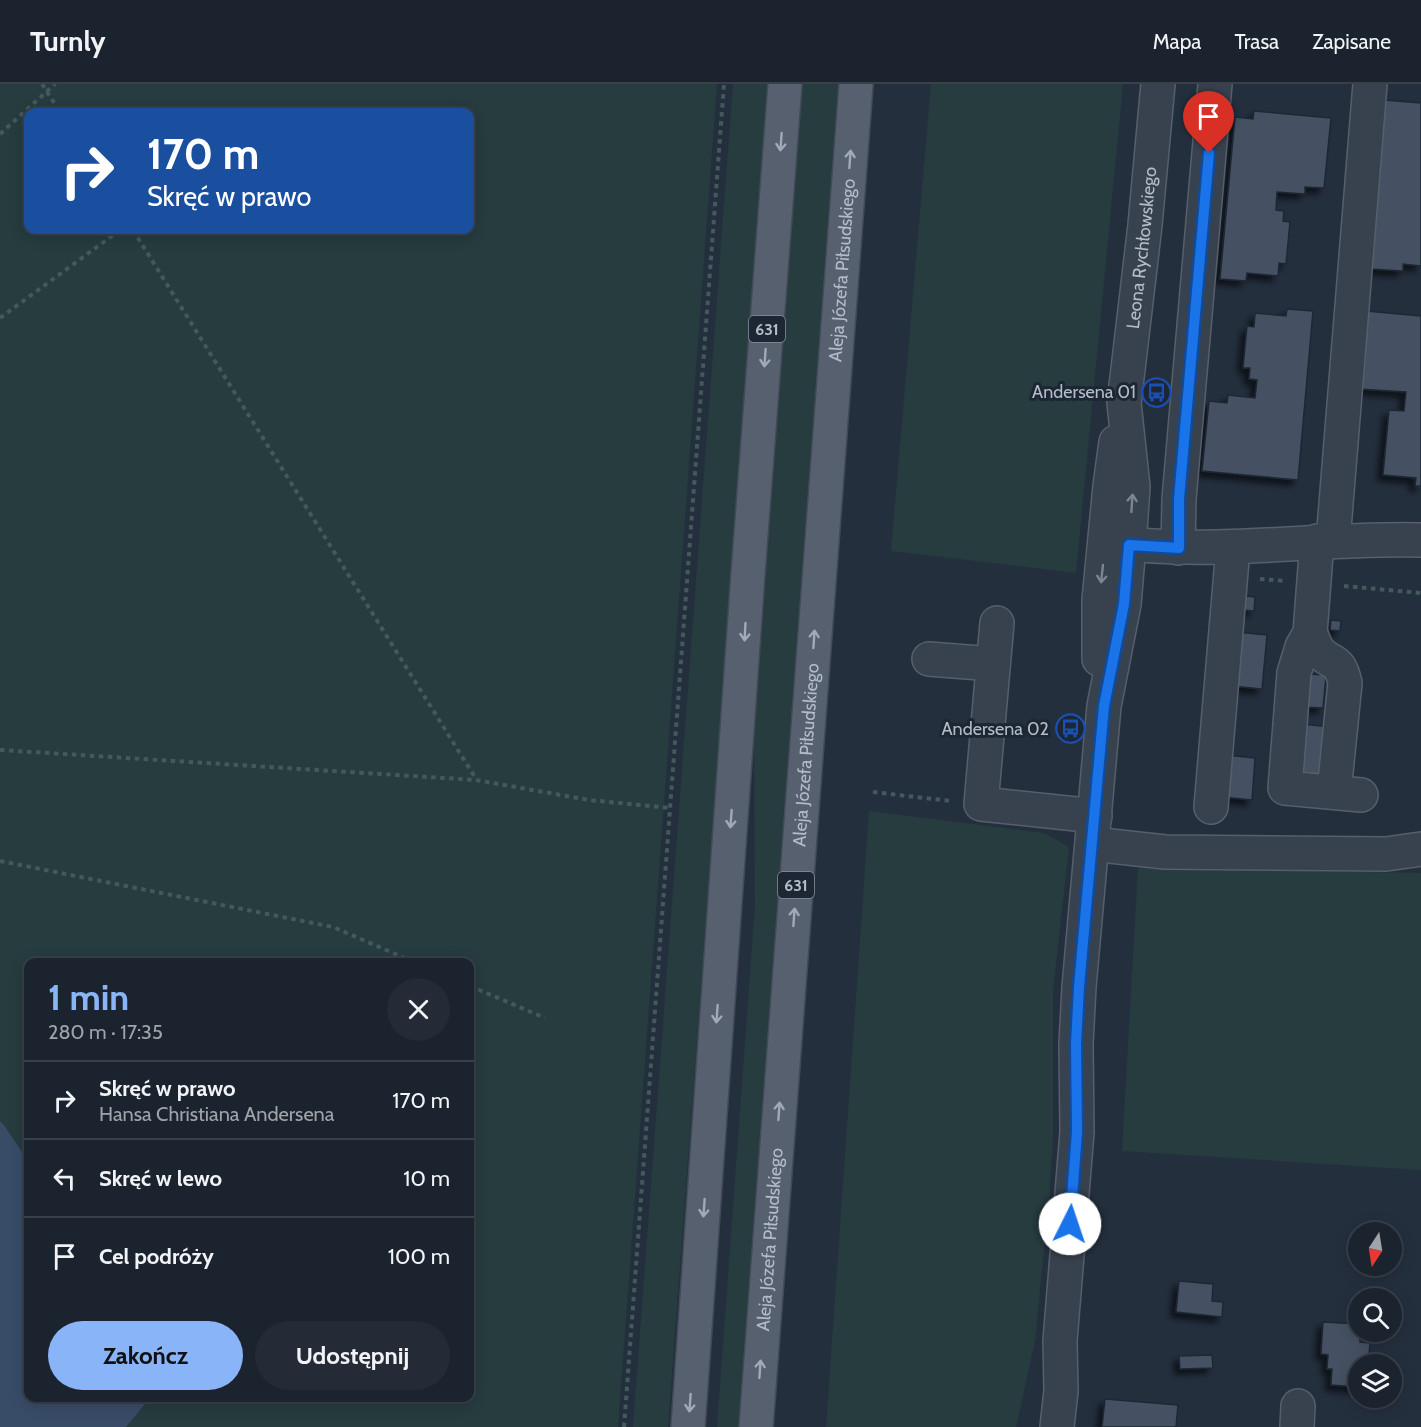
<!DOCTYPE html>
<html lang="pl">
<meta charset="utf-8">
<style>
body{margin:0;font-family:Cabin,sans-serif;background:#242b36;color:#f1f3f6;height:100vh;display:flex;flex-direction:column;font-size:22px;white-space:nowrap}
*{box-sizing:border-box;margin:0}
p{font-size:20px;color:#a0a4aa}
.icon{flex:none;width:33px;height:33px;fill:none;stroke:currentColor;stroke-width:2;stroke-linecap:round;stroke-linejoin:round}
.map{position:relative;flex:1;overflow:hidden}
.sheet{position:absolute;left:24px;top:874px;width:450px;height:444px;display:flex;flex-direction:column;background:#1b232e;border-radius:12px;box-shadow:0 3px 15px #0003,0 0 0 2px #39404a}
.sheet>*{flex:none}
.top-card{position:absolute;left:24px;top:24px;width:450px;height:126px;border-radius:12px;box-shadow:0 3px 15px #0003,0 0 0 2px #39404a;background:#1a4fa0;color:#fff;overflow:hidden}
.needle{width:39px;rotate:192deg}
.tools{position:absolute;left:1348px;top:1138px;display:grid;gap:12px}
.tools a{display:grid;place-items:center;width:54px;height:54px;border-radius:50%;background:#1b232e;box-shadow:0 3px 15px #0003,0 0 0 2px #39404a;font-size:30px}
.pin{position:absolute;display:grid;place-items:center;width:51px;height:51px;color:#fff;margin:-62px -26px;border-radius:50% 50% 50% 0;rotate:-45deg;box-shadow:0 0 6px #0007}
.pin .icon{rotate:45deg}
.me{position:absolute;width:66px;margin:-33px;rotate:4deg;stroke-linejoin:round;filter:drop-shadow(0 0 4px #0008)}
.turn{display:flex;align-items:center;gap:21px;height:126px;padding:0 24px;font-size:27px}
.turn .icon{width:78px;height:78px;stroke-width:2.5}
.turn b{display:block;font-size:42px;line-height:51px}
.round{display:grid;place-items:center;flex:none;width:63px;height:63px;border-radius:32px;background:#242b36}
.overview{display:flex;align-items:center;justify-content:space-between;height:102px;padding:0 24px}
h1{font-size:36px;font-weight:800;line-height:45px;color:#8ab4f8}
.cta{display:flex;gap:12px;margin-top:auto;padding:12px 24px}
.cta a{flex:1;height:69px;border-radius:36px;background:#8ab4f8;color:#111;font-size:24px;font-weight:800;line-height:69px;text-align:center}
.cta a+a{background:#242b36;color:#f1f3f6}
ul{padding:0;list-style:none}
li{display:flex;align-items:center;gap:18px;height:78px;padding:0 24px;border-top:2px solid #39404a}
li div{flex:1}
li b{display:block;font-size:22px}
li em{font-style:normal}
header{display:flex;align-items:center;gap:36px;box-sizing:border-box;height:84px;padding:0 30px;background:#1b232e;border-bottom:2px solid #39404a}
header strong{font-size:28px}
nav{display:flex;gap:33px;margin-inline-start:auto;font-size:21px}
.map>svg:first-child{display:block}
</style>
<header>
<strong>Turnly</strong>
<nav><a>Mapa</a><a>Trasa</a><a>Zapisane</a></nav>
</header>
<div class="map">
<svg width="1421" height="1343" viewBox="0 0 1421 1343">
<defs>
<filter id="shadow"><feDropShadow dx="-5.5" dy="5.5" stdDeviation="3" flood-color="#0009"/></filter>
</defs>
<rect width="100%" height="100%" fill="#242f3e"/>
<!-- green -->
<g fill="#263c3f" fill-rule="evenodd">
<path d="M0,0H717L618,1343H126L150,1314H470V879H28V1077L4,1041L0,1037ZM28,28H470V146H28Z"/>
<path d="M733,0H768L668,1343H633Z"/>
<path d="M802,0H838L738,1343H717L755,821L754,653Z"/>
<path d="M931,0H1123L1076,489L891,467Z"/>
<path d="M869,727L1044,749L1069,763L1053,906V1054L1049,1116L1035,1257L1016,1343H826Z"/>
<path d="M1138,784L1421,789V1086L1122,1067Z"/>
</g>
<!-- water -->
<path fill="#394c67" d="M0,1037L4,1041L28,1077V1314H150L126,1343H0Z"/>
<!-- building -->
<g fill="#455162" stroke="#1f2835" stroke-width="1.5" filter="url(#shadow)">
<path d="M1384,16L1421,19V182L1403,180V187L1370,185Z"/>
<path d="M1254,27L1331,34L1324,104L1305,103V110L1277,108L1276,126L1284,127L1283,137L1290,138L1286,180L1279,179L1278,192L1247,189L1246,197L1220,195L1235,33L1253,35Z"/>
<path d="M1287,225L1313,227L1298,396L1202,387L1209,317L1227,319L1228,311L1255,314L1257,296L1249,295L1250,284H1243L1247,242L1254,243L1255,229L1286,232Z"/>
<path d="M1366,227L1421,232V402H1415L1416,394L1383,391L1389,326L1404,327L1406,308L1359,305Z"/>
<path d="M1246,512L1255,513L1254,527L1244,526Z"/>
<path d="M1331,536L1341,537L1340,547L1330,546Z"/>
<path d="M1236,548L1267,551L1262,605L1232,602Z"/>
<path d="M1306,590L1326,591L1323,624L1303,623Z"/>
<path d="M1302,640L1330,643L1326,692L1298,689Z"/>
<path d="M1225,671L1255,674L1252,716L1222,713Z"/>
<path d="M1179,1197L1213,1200L1212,1217L1223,1218L1222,1233L1176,1228Z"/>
<path d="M1323,1238L1359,1240L1360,1258L1370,1259L1368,1281H1359V1303L1331,1301L1332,1285H1327L1328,1271L1321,1270Z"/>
<path d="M1212,1271L1213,1284L1180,1285L1179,1272Z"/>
<path d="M1105,1315L1178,1321L1176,1343H1102Z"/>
</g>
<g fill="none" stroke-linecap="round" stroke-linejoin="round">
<defs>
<g id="minor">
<path d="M1105,457C1210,473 1316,453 1421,456"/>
<path d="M1317,457L1310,549L1302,563L1294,589L1285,704L1361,711"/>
<path d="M1333,457L1370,0"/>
<path d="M1178,464L1179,415L1215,0"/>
<path d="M997,539L981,720L1095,732"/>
<path d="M1310,549C1313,554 1315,562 1318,566C1330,582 1339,571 1345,599L1334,708"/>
<path d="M929,575L993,580"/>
<path d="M1099,575V516L1110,402L1116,358"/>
<path d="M1211,723L1233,464"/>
<path d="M1092,760L1165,768L1386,770L1421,765"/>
<path id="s1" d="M1057,1343L1061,1307L1060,1257L1077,1048L1076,960L1079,903L1104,622L1124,520L1129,461L1133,403L1124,319L1145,141L1158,0"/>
<path d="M1297,1343L1298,1322"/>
</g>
<g id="major">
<path d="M688,1343L748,490L785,0"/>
<path id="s2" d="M756,1343L856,0"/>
</g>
</defs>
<!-- minor casing -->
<use href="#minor" stroke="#565f6c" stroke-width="36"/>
<!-- major casing -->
<use href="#major" stroke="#414a57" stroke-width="36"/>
<!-- path -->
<g stroke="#44595c" stroke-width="4" stroke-dasharray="4.5 4.5" stroke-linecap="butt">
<path d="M42,0L60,28"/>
<path d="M0,50L55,0"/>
<path d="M133,146L476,695"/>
<path d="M0,234L120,146"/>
<path d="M1260,495L1286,497"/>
<path d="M1344,502L1421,509"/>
<path d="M0,666L476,696L589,716L670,724"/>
<path d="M873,708L950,717"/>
<path d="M0,777L333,843L416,879"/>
<path d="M470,902L545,934"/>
<path d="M624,1343L724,0"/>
</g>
<!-- minor -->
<use href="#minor" stroke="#38414e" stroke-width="33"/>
<!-- major -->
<use href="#major" stroke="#56606e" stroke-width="33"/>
</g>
<!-- one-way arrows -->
<defs><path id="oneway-shaft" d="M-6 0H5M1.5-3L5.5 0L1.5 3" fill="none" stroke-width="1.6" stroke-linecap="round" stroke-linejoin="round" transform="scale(1.5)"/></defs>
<g stroke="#a1aab7">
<use href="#oneway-shaft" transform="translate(781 58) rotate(94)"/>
<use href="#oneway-shaft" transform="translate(850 75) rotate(-86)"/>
<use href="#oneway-shaft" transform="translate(765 274) rotate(94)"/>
<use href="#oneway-shaft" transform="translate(745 548) rotate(93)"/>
<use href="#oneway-shaft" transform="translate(814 555) rotate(-86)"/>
<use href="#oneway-shaft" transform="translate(731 735) rotate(94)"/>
<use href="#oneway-shaft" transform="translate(794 833) rotate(-86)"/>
<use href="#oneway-shaft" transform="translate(717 930) rotate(94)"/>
<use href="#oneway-shaft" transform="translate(779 1027) rotate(-86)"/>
<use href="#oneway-shaft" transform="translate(704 1124) rotate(94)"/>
<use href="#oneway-shaft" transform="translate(760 1285) rotate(-86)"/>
<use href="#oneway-shaft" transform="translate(690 1319) rotate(94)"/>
</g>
<g stroke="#7c8592">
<use href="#oneway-shaft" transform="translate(1132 419) rotate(-86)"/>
<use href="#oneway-shaft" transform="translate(1102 490) rotate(96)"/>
</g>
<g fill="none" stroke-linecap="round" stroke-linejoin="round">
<defs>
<path id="route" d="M1070,1140L1077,1048L1076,960L1079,903L1104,622L1124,520L1129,461L1179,464V415L1209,69"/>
</defs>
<!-- route casing -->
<use href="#route" stroke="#114b97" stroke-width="15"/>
<!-- route -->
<use href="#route" stroke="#1a73e8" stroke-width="10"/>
</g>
<!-- icons -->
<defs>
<symbol id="bus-ring" viewBox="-11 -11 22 22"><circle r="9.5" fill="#1d2633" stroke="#1a4fb4" stroke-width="1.5"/><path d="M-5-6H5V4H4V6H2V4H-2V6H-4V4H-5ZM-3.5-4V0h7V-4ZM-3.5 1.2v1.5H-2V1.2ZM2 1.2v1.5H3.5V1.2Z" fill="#1a4fb4"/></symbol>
</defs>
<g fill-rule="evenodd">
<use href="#bus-ring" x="1140" y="292" width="33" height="33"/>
<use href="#bus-ring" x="1054" y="628" width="33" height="33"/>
</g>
<g text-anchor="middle" stroke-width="6" stroke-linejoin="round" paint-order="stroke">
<!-- shield labels -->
<g fill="#1d2633" stroke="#878f9c" stroke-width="1.5">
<rect x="749" y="232" width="36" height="26" rx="4.5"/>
<rect x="778" y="788" width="36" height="26" rx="4.5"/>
</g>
<g font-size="16" font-weight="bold" fill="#b4bcc9">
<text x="767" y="251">631</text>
<text x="796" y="807">631</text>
</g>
<!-- street labels -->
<g font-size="18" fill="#b4bcc9" stroke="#1d2633">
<text dy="6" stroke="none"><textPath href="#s1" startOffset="1185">Leona Rychłowskiego</textPath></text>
<text dy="6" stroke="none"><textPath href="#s2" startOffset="1160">Aleja Józefa Piłsudskiego</textPath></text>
<text dy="6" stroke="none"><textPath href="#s2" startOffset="674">Aleja Józefa Piłsudskiego</textPath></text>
<text dy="6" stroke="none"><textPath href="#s2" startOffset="188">Aleja Józefa Piłsudskiego</textPath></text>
</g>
<!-- poi labels -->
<g font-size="18" fill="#b4bcc9" stroke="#1d2633" text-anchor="end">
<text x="1136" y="314">Andersena 01</text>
<text x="1049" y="651">Andersena 02</text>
</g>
</g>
</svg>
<div class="tools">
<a><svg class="needle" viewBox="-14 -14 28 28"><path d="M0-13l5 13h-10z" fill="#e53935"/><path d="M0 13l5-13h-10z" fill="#a0a4aa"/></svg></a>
<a><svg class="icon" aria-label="search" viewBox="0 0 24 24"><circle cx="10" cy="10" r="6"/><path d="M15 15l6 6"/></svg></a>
<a><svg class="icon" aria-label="layers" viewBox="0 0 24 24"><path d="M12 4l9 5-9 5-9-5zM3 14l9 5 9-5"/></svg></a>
</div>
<div class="pin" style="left:1209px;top:69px;background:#d93025"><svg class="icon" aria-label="arrive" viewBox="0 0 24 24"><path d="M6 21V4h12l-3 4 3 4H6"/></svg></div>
<svg class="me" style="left:1070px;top:1140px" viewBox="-20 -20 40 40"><circle r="19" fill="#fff"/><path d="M0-13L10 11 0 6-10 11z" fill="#1a73e8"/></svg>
<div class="top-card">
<div class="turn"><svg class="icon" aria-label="right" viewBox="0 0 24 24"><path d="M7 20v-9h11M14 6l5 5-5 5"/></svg><div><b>170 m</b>Skręć w prawo</div></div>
</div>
<section class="sheet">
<div class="overview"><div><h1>1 min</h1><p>280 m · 17:35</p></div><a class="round"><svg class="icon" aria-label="close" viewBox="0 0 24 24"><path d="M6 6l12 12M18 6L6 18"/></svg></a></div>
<ul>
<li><svg class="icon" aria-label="right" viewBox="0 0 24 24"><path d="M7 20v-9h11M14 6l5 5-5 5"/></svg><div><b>Skręć w prawo</b><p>Hansa Christiana Andersena</p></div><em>170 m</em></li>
<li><svg class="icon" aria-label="left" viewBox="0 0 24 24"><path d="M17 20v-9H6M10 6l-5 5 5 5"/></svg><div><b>Skręć w lewo</b></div><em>10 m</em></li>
<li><svg class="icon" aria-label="arrive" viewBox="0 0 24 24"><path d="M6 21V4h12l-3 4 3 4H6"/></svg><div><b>Cel podróży</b></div><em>100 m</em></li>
</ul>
<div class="cta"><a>Zakończ</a><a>Udostępnij</a></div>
</section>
</div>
